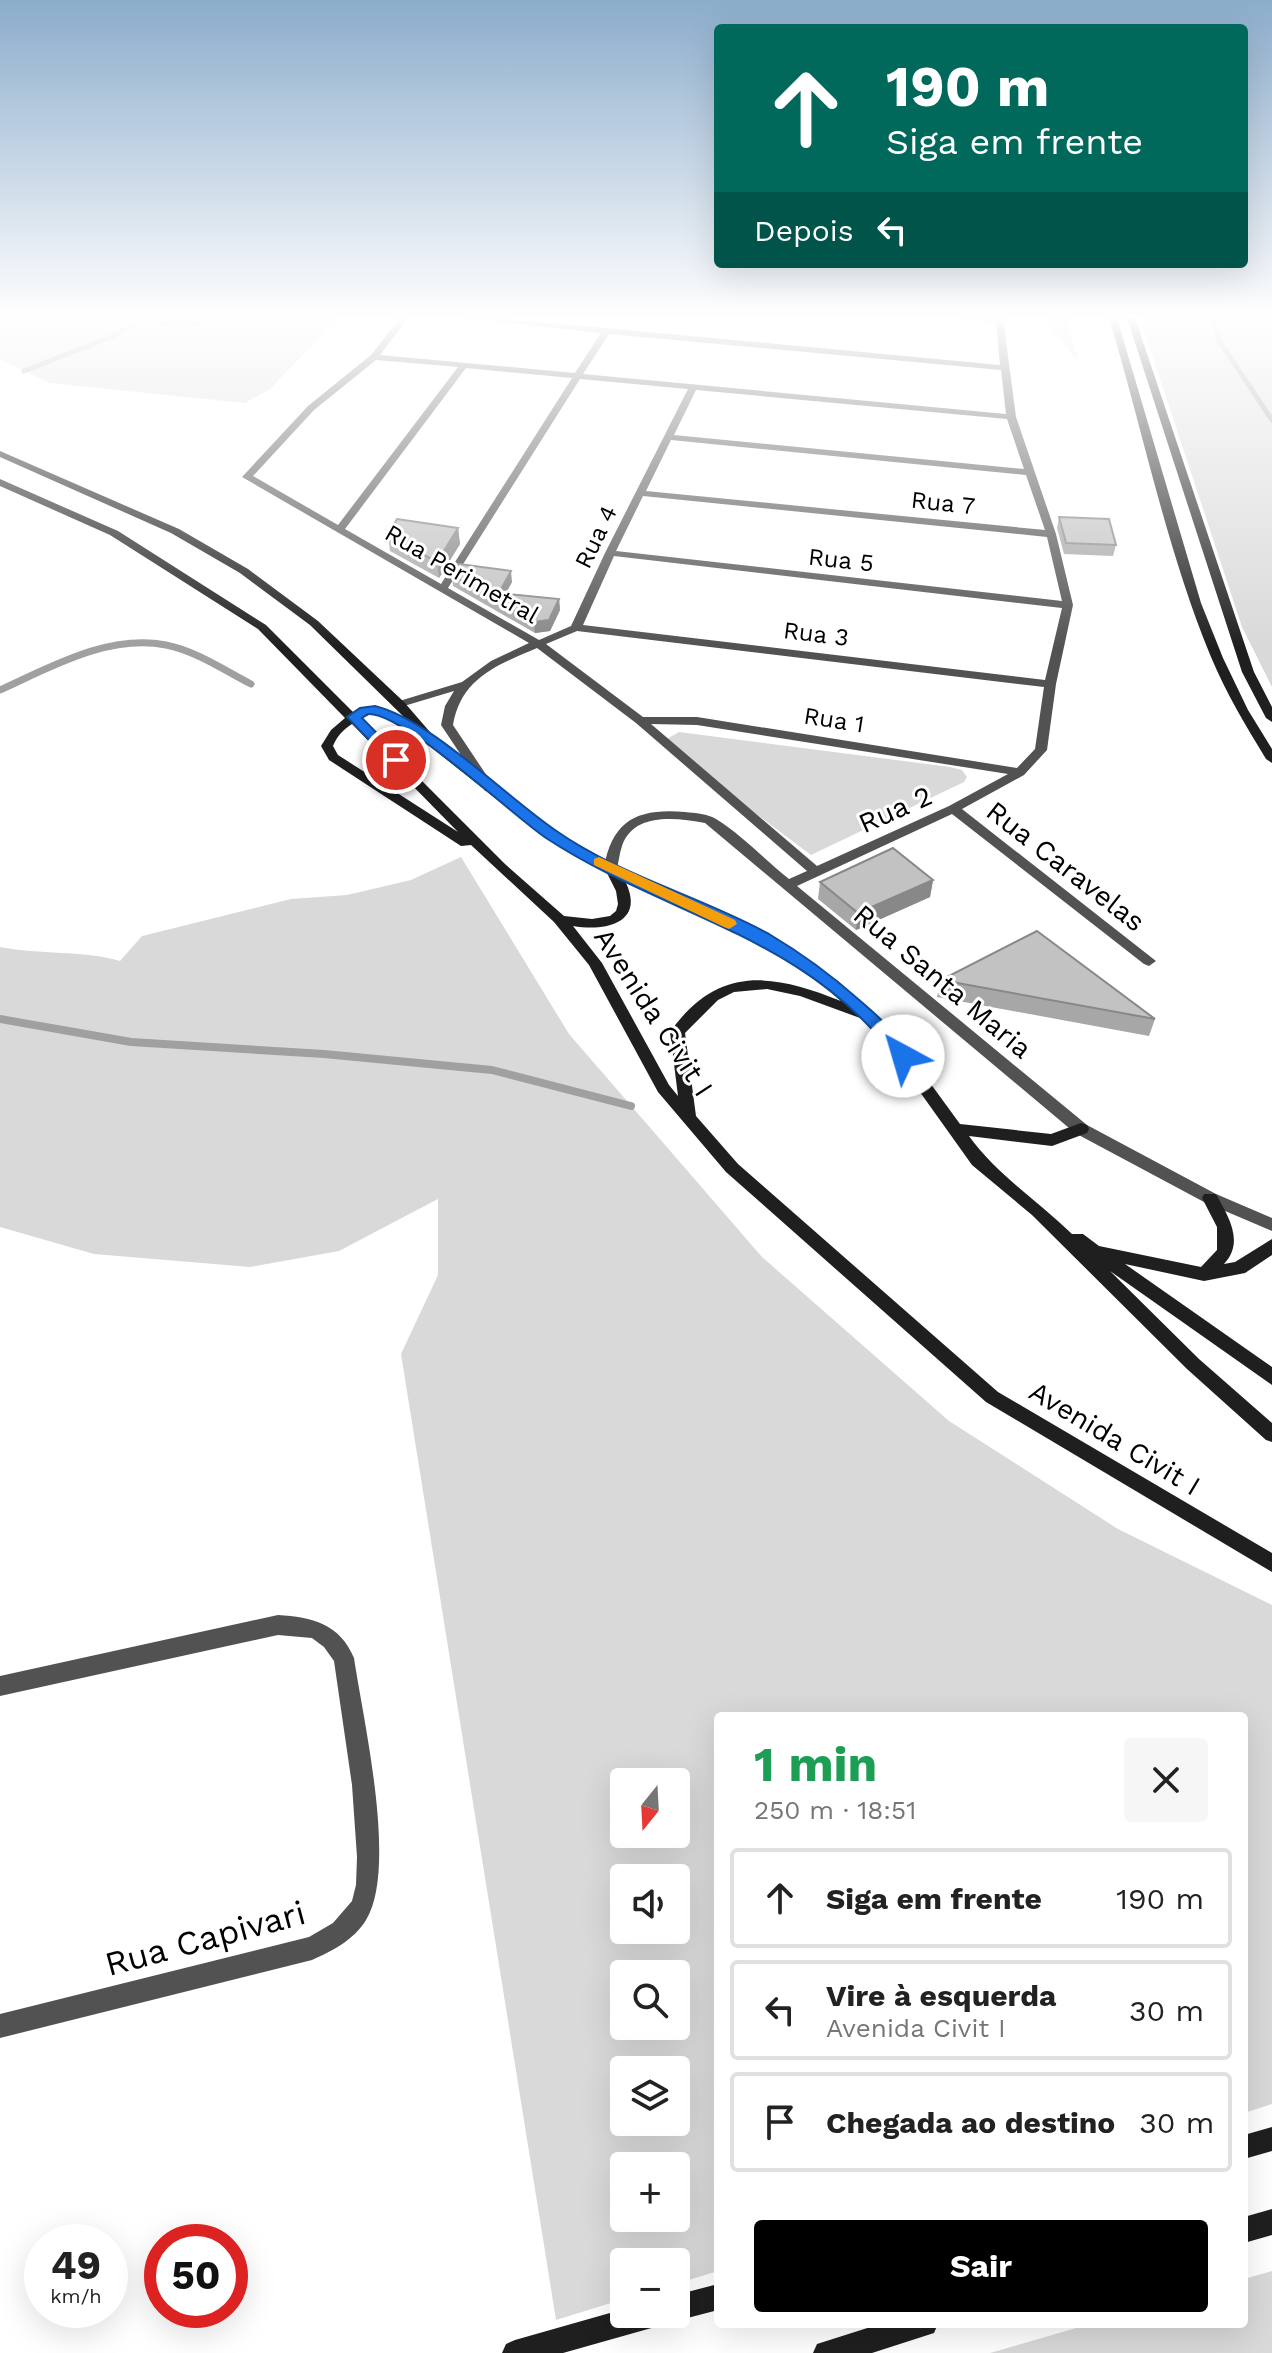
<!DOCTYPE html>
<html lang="pt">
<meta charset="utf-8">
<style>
body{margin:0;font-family:"Work Sans",sans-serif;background:#f6f6f6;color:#222;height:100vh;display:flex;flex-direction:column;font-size:30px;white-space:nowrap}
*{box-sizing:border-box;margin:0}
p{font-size:26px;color:#767676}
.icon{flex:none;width:44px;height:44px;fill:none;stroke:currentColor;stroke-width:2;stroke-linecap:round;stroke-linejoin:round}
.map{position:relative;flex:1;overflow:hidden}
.sheet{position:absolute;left:714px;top:1712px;width:534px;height:616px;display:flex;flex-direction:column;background:#fff;border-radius:8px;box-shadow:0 8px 32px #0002}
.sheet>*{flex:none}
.hud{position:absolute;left:714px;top:24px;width:534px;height:244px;border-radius:8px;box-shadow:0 8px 32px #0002;background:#00695c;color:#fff;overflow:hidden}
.needle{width:52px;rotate:198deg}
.tools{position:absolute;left:610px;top:1768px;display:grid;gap:16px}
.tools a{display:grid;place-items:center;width:80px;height:80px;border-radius:8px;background:#fff;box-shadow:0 8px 32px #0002;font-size:40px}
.speed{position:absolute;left:24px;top:2224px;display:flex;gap:16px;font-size:40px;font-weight:700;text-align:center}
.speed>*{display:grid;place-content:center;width:104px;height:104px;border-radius:50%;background:#fff;box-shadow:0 8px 32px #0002;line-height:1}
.speed small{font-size:20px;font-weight:400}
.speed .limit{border:12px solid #d22;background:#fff;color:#111}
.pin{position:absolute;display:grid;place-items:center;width:68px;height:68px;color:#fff;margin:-34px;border:4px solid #fff;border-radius:50%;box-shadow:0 2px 8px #0007}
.me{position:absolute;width:88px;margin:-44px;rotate:321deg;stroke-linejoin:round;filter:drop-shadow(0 0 6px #0008)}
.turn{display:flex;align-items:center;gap:28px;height:168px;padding:0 40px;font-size:36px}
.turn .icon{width:104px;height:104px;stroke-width:2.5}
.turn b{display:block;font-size:56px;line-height:68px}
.then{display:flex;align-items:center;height:76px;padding:0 40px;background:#0003;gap:16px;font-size:30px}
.round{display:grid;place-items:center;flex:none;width:84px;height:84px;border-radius:8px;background:#f6f6f6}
.summary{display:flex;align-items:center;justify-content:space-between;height:136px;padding:0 40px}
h1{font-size:48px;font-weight:700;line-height:60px;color:#1e9e55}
.primary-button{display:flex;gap:16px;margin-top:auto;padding:16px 40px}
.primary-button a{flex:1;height:92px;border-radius:8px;background:#000;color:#fff;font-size:32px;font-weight:700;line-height:92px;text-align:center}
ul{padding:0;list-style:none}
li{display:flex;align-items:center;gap:24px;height:100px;margin:0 16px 12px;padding:0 24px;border:4px solid #e0e0e0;border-radius:8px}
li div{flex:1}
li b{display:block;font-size:30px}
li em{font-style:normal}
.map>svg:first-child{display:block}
</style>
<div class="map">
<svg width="1272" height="2353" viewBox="0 0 1272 2353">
<rect width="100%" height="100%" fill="#fff"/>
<!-- green -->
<g fill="#d9d9d9" fill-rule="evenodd">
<path d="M0,318H156L154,324L214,326L235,318H339L270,389L245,403L49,383L0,359Z"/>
<path d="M1041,318H1067L1078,361Z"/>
<path d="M1140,318H1272V687L1242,627Z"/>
<path d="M679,732L950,767L962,770L967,777L964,782L811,855L667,747L665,740Z"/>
<path d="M461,857L569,1034L762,1257L949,1421L1118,1529L1272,1605V2104L1244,2113V1716H718V2271L676,2284V2262H624V2299L556,2320L401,1354L438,1275V1199L339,1251L250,1267L94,1254L0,1227V947C40,955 82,950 120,961L142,936L291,899L347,895L411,880ZM676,1782V1834H624V1782ZM676,1878V1930H624V1878ZM624,1974H676V2026H624ZM676,2070V2122H624V2070ZM624,2166H676V2218H624Z"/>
<path d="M1272,2271V2353H990L1090,2324H1244V2279Z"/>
</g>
<!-- water -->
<path fill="#a0a0a0" d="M156,318H235C206,328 184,328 154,325Z"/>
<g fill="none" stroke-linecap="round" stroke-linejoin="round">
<!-- stream-far2 -->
<g stroke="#a0a0a0" stroke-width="5">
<path d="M1212,318L1220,342L1272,420"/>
<path d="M24,371L111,337L146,318"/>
</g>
<!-- stream-far1 -->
<path stroke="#a0a0a0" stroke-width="7" d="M0,690C51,667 108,634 166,645C196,651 224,670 251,684"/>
<!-- stream -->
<path stroke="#a0a0a0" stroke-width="8" d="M0,1019L131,1042L324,1054L492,1070L631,1106"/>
<!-- street -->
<g fill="#525252" fill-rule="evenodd">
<path d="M400,318H408L380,355L575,373L601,333L465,318H491L607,328L1000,365L996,323L957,318H1003L1016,417L1056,534L1073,605L1056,684L1047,750L1024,775L962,809L1156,961L1149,966L1144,964L952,814L797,886L1087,1125L1216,1194L1272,1218V1231L1204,1202L1075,1133L705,823C676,818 634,812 622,846C619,854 619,863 616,871H606L604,868C612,820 638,808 685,812C695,813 708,814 716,819C742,835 765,860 789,879L807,871L636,723L537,648C497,665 461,678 453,725L495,788L493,791H485L441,725L445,706L454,691L404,706H396V702L462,682L491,661L529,643L242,477L308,406L371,355ZM609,334L1001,370L1006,414L583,374ZM376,360L458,367L338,525L253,476L314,410ZM466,368L572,378L441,584L345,529ZM580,379L688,389L605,553L571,626L539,640L448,588ZM696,390L1007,419L1024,469L674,435ZM671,440L1026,475L1045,530L646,491ZM643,496L1047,537L1062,601L616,551ZM614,556L1062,608L1045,680L583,625ZM577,631L1044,687L1035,749L1017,768L697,717H643L546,644ZM651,724L697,725L1008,774L949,806L817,866Z"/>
<path d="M278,1615C312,1617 340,1624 354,1658C363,1719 398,1868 366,1920C354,1940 332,1951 312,1960L0,2038V2014L309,1937L333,1923L352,1901L356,1885L357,1857L352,1785L334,1661L324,1647L312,1638L278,1635L0,1696V1676Z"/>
</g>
<!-- secondary -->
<g fill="#1f1f1f" fill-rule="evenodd">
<path d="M1109,318H1117L1201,603L1223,658L1248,710L1272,749V763L1266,759C1246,726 1226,693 1211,657C1166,548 1143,431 1109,318Z"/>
<path d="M1127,318H1135L1254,672L1272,707V722L1266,718L1242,672Z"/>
<path d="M0,451L179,529L248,569L318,621L404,702L436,739L556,832L612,863L767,934L819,967L890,1028L960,1124L1051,1134L1081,1123L1087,1125L1089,1129L1087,1133L1052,1146L969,1136C996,1174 1038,1201 1072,1234H1083L1099,1246L1201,1267L1217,1250V1227L1202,1198L1204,1194H1216C1228,1216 1245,1242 1224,1264L1235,1262L1272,1239V1255L1245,1273L1204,1281L1125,1264L1272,1367V1385L1110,1271L1199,1359L1272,1423V1442L1266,1440L1187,1369L1032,1215L972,1165L880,1036L860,1018L800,996L767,989L734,992L718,1000L685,1033L696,1116L738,1164L998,1392L1272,1553V1572L986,1402L726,1172L658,1092L589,965L554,922L471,845L461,846L329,760L321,746L331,730L345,718L258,629L110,535L0,486V479L118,531L266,625L354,713C375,704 389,708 408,721L310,625L240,573L171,533L0,457ZM369,715C390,713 400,734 419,734L428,745L546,838L606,871L616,891L618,904L616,911L610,916L592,919L564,916L505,864L360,719ZM352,724L458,832L338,755L333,746C337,736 343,730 352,724ZM624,879C704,916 774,943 841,1001C772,973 718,965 670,1032L678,1096L669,1085L602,963L573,926C607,932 647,922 624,879Z"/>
<path d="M1272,2127V2151L1244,2159V2135Z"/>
<path d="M1272,2209V2235L1244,2243V2217Z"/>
<path d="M718,2284V2310L676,2321L667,2317L664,2323L655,2327L563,2353H502L506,2344L515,2340L624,2309V2314H676V2295Z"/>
<path d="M880,2324H938L934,2333L872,2353H813L817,2344Z"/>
</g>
</g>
<!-- wall -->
<g fill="#a7a7a7">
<path d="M1059,517L1116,545L1113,556L1064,554L1057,528Z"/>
<path d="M458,528L460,544L439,578L390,551L388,535Z"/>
<path d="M452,575L512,582L506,593L559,599L560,610L550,631L535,633L453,586Z"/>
<path d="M933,880L930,897L856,930L818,899L820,882Z"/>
<path d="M941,980L1155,1019L1149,1036L937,997Z"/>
</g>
<!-- shaded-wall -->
<g fill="#888">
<path d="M458,528L460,544L439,578L437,562Z"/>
<path d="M511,571L512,582L500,604L499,593Z"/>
<path d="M559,599L560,610L550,631L535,633L534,622Z"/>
<path d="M933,880L930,897L856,930L858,913Z"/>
</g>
<!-- building -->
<g fill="#c2c2c2" stroke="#888" stroke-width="2">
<path d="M1059,517L1109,519L1116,545L1066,543Z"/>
<path d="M397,519L458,528L437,562L388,535Z"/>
<path d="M459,564L511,571L499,593L559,599L549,620L534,622L452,575Z"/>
<path d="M893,848L933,880L858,913L820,882Z"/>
<path d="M1037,931L1155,1019L941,980Z"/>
</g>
<!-- sky -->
<linearGradient id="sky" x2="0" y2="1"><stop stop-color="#8baccb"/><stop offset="0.49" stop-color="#fff"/><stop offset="1" stop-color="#fff" stop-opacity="0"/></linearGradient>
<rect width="1272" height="647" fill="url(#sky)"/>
<!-- route -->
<path fill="#1a73e8" stroke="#114b97" stroke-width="2" d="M375,706C431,720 504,795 555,830C620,876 700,896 769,934C801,953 830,974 858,999C878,1016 897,1033 911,1056L909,1060H897C807,935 666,917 546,838C512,815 403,712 368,714L362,718L403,760L391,763L347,717L360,708Z"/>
<!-- slow -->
<path fill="#f59e0b" d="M599,857L735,920L737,924L729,929L724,927L594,865V859Z"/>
<g text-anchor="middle" stroke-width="6" stroke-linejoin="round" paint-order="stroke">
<!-- far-street labels -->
<g font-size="24" fill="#000" stroke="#fff">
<text transform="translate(943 503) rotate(6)" y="8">Rua 7</text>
<text transform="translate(596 537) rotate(-64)" y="8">Rua 4</text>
<text transform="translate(841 560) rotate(6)" y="8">Rua 5</text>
<text transform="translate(462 574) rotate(30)" y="8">Rua Perimetral</text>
<text transform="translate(816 634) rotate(7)" y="8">Rua 3</text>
<text transform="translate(834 720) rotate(9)" y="8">Rua 1</text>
</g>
<!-- street labels -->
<g font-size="28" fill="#000" stroke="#fff">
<text transform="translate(895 809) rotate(-24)" y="10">Rua 2</text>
<text transform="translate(1066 866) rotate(38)" y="10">Rua Caravelas</text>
<text transform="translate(943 981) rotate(40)" y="10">Rua Santa Maria</text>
<text transform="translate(654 1012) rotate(57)" y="10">Avenida Civit I</text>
<text transform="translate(1115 1438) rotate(31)" y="10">Avenida Civit I</text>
</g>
<!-- near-street labels -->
<g font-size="34" fill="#000" stroke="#fff">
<text transform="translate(205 1938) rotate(-15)" y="12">Rua Capivari</text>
</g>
</g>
</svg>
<div class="tools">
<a><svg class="needle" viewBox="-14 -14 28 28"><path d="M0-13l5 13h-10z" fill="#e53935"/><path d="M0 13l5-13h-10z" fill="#767676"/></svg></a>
<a><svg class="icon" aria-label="sound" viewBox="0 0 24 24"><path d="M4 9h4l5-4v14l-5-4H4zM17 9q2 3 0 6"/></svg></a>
<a><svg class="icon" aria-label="search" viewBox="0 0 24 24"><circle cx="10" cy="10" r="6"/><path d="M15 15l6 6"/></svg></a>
<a><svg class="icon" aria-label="layers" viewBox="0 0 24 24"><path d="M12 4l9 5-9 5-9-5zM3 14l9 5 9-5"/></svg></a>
<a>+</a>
<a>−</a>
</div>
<div class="speed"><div>49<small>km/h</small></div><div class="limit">50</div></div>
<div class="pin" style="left:396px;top:760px;background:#d93025"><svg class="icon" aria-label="arrive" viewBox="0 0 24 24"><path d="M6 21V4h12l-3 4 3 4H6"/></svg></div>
<svg class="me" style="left:903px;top:1056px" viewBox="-20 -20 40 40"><circle r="19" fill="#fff"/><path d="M0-13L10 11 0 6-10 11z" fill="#1a73e8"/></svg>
<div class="hud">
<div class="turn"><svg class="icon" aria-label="ahead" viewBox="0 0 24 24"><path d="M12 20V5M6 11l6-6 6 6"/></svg><div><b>190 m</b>Siga em frente</div></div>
<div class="then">Depois<svg class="icon" aria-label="left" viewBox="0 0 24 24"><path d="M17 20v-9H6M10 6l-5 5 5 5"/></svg></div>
</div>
<section class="sheet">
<div class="summary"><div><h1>1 min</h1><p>250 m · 18:51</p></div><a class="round"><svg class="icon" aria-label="close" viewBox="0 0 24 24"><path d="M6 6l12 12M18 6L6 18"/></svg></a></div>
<ul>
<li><svg class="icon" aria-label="ahead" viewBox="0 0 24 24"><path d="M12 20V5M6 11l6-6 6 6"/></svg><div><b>Siga em frente</b></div><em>190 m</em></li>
<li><svg class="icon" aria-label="left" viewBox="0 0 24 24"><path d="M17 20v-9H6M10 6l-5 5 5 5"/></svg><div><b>Vire à esquerda</b><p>Avenida Civit I</p></div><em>30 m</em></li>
<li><svg class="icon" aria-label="arrive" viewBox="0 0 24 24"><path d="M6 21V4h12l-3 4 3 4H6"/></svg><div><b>Chegada ao destino</b></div><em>30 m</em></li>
</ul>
<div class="primary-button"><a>Sair</a></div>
</section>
</div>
